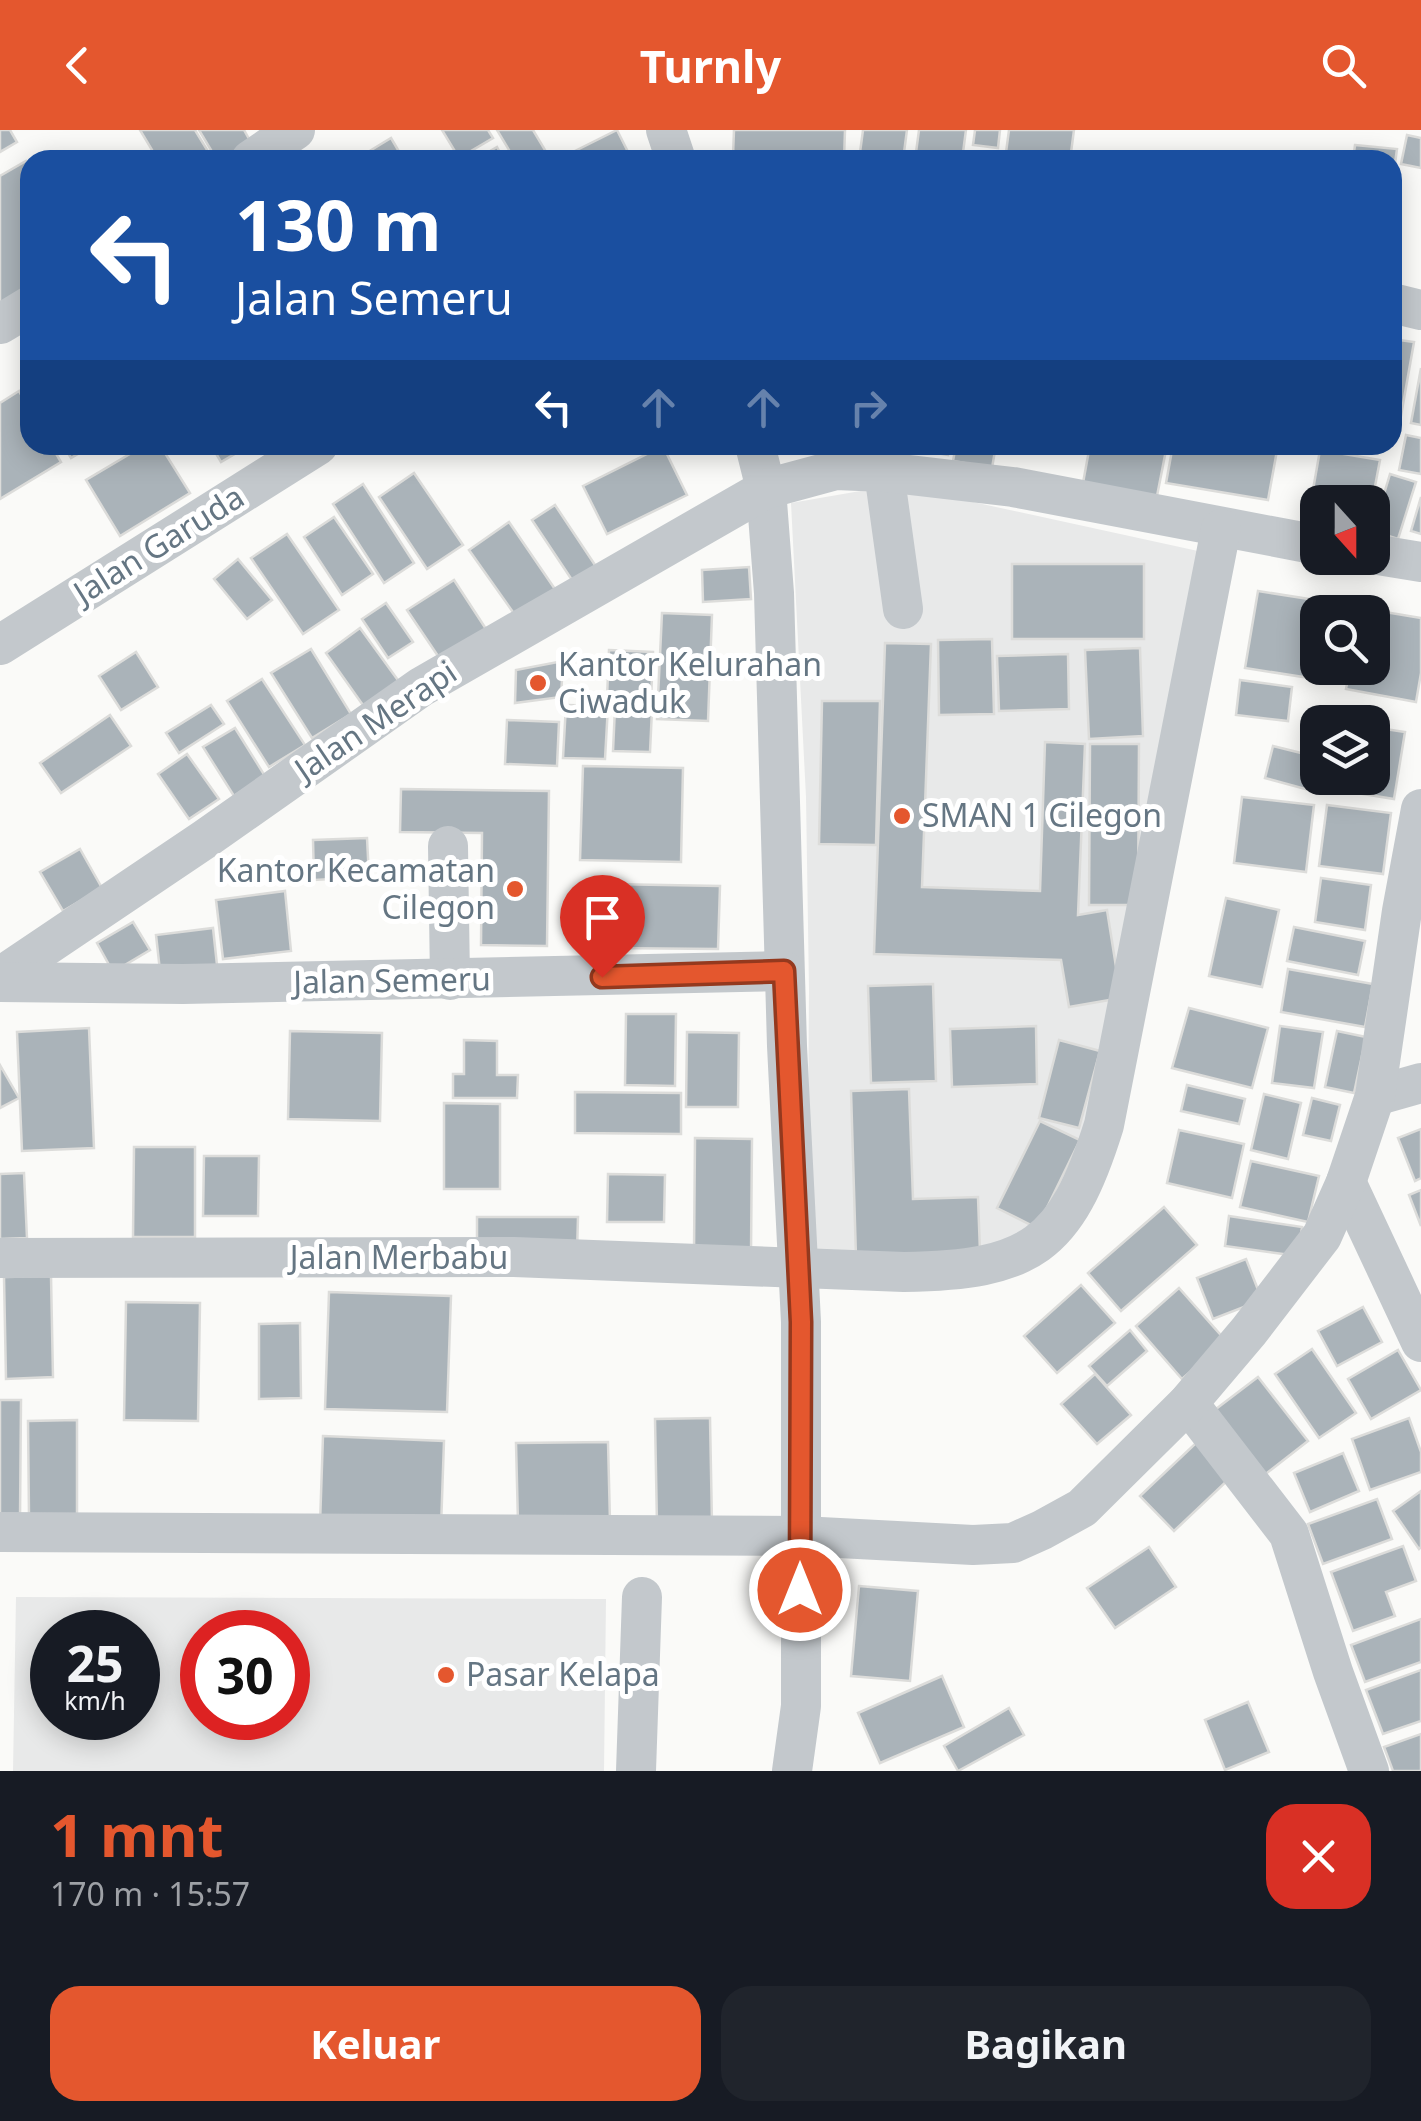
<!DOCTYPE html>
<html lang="id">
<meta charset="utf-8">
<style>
body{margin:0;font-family:"Noto Sans",sans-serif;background:#20242c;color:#f1f3f6;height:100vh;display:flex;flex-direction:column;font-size:38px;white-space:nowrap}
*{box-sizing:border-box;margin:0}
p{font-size:32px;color:#9ea1a6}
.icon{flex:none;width:55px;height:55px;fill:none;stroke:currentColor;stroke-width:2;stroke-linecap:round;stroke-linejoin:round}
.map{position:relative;height:1641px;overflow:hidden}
.details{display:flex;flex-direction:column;background:#171b24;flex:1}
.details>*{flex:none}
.banner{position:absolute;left:20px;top:20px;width:1382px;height:305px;border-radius:30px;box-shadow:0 5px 25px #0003;background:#1a4fa0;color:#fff;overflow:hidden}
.needle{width:65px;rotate:159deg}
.fabs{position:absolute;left:1300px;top:355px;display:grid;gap:20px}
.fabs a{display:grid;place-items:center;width:90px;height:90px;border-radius:20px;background:#171b24;box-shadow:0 5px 25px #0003;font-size:50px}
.speed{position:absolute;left:30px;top:1480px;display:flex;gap:20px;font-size:50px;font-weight:700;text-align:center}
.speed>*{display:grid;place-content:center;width:130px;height:130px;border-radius:50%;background:#171b24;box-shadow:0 5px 25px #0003;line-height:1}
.speed small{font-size:25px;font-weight:400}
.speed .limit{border:15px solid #d22;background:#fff;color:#111}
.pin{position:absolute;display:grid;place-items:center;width:85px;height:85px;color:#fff;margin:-102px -42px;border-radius:50% 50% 50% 0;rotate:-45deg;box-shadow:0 0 10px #0007}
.pin .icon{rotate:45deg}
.me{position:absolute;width:110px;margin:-55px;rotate:0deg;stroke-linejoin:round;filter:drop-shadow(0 0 8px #0008)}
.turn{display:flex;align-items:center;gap:35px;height:210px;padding:0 50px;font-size:45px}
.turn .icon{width:130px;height:130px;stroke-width:2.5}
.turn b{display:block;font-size:70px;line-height:85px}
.lanes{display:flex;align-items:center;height:95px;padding:0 50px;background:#0003;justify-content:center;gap:50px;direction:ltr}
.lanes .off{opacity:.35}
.round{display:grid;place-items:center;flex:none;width:105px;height:105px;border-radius:30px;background:#20242c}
.summary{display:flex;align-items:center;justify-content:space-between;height:170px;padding:0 50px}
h1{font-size:60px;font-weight:700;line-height:75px;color:#e4572e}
.primary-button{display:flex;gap:20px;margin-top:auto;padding:20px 50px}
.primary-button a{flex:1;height:115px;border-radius:30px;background:#e4572e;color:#fff;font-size:40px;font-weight:700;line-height:115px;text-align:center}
.primary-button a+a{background:#20242c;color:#f1f3f6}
header{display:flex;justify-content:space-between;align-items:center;height:130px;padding:0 50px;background:#e4572e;color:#fff;font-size:45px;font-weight:700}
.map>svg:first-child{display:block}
</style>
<header><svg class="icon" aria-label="back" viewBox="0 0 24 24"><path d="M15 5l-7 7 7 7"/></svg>Turnly<svg class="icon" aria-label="search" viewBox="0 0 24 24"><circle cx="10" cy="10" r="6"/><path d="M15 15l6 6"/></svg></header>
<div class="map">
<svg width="1421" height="1641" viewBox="0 0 1421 1641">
<rect width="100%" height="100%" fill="#fafaf8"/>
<!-- built -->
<g fill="#e8e9e9" fill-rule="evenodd">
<path d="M895,355L1198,421L1136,810L1117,907L1093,1006L1055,1083L1015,1121L950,1129L807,1131L809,860L806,667L791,373ZM1013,434H1144V509H1012ZM992,509L994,583L940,585L938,511ZM886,513L931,515L922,757L1040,761L1045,613L1085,614L1078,785L1108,781L1121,868L1069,877L1061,830L874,824ZM1140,518L1142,606L1089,608L1085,521ZM1068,524L1069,579L999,580L998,526ZM823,571L880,572L875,715L819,713ZM1090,614L1139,615L1137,775L1089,774ZM932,855L936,951L871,953L868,857ZM1035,896L1037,954L952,956L951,899ZM1060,911L1100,921L1079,998L1039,988ZM909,959L913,1069L978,1067L980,1122L856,1126L852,961ZM1039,991L1079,1010L1037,1098L997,1078Z"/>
<path d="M16,1467L606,1469L604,1641H13ZM52,1502H138V1588H52ZM202,1502H288V1588H202Z"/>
</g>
<!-- building -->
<g fill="#aab3b9" stroke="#dcdcda" stroke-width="2.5">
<path d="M0,0H10L17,12L0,22Z"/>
<path d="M140,0H195L212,28L158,30Z"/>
<path d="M199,0H244L254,18L234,30H217Z"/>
<path d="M442,0H488L493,8L459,28Z"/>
<path d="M497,0H533L548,25L539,30H515Z"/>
<path d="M617,0L632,30H572L569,24Z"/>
<path d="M734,0H845L844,30L733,26Z"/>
<path d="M863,0H907L903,30H859Z"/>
<path d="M919,0H966L962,30H915Z"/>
<path d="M975,0H1000L998,18L973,15Z"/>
<path d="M1009,0H1074L1070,30H1005Z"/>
<path d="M1407,5L1421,8V38L1401,34Z"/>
<path d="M391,8L404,30H355Z"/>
<path d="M1355,15L1397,19L1392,55V30H1353Z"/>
<path d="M497,17L504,30H475Z"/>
<path d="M26,31L30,38V160L0,177V46Z"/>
<path d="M1392,209L1414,212L1399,297L1392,296Z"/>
<path d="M1421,238V295L1411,293Z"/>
<path d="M19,261L30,280V315H51L61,332L0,369V273Z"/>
<path d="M1406,305L1421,308V344L1399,340Z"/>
<path d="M63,315H93L71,328Z"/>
<path d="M145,315H160L190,363L120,406L86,350Z"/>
<path d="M211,315H250L221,332Z"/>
<path d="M813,315H852L854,322L819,333Z"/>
<path d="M893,315H949L948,325Z"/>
<path d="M956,315H996L992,338L953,331Z"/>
<path d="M1015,315H1060L1059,323Z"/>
<path d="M1090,315H1167L1157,366L1083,353Z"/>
<path d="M1173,315H1278L1268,370L1166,353Z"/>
<path d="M663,316L687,365L607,404L583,356Z"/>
<path d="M1320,320L1380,330L1372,372H1318V379L1310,377Z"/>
<path d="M414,343L463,415L427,439L379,367Z"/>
<path d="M1390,344L1416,352L1398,409L1373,401Z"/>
<path d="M363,354L414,433L384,453L333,374Z"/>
<path d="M1421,367V404L1411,401Z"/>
<path d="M555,375L599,441L576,456L532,390Z"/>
<path d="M334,387L373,444L342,465L304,407Z"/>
<path d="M509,392L559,465L520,492L469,420Z"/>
<path d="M287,404L339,480L303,504L251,428Z"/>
<path d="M238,429L272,470L247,489L214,449Z"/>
<rect x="1012" y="434" width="132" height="75"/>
<path d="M749,437L751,469L703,472L702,440Z"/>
<path d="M454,450L486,499L440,529L407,480Z"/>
<path d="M1258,461L1341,474L1340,482H1318V538H1331L1329,551L1245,538Z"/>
<path d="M386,473L413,512L388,528L362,489Z"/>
<path d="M1361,478L1421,488V543L1416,572L1346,559L1350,538H1372V482H1361Z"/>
<path d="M662,483L712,485L708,591L657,589Z"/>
<path d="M360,498L400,553L365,578L326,523Z"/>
<path d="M992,509L994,584L939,585L938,510Z"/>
<path d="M885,513L931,514L922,757L1040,761L1045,612L1085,614L1078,785L1107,780L1121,868L1069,877L1061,830L874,824Z"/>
<path d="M1140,518L1143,606L1089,609L1085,520Z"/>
<path d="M311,519L351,584L312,608L271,543Z"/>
<path d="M609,520L653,522L651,570L607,568Z"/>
<path d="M136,522L158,557L121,580L99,546Z"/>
<path d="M1068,524L1069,579L999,581L997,526Z"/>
<path d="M563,531L561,567L515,573L516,540Z"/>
<path d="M262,549L305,615L269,637L227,571Z"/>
<path d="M1240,550L1292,557L1288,591L1236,585Z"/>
<path d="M822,571H880L876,715L819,714Z"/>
<path d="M211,575L224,594L179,623L166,603Z"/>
<path d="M566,575L608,576L605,629L563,628Z"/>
<path d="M615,578L652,580L650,622L613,621Z"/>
<path d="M110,585L131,616L61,663L40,633Z"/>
<path d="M507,590L559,592L557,636L505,634Z"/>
<path d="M1372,597L1405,602L1394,669L1320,657L1322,648H1372Z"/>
<path d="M235,598L265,646L234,666L203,617Z"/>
<path d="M1090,614H1139L1138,775H1089Z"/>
<path d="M1273,616L1317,627L1309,660L1265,648Z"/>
<path d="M187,624L219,669L189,689L158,644Z"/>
<path d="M583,636L683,638L681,732L580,730Z"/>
<path d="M401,659L549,661L547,816L481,815L482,703L400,702Z"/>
<path d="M1242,667L1314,675L1306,742L1234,733Z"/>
<path d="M1327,675L1391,683L1383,744L1319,736Z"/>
<path d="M367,708L369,747L314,750L313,710Z"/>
<path d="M80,719L102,758L63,781L40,742Z"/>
<path d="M1321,748L1371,755L1365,800L1315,792Z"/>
<path d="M608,754L720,756L718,819L607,818Z"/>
<path d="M285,761L291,821L223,829L216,770Z"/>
<path d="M1226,768L1279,780L1262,857L1209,846Z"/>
<path d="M133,792L150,820L113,842L97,813Z"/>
<path d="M1294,797L1365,811L1358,845L1287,831Z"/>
<path d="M213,798L217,835L160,841L156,805Z"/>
<path d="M1288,839L1373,854L1365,897L1281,882Z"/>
<path d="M933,854L936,951L871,953L868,856Z"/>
<path d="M1189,878L1268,898L1252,958L1172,938Z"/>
<path d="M626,884H676L675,956L625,955Z"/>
<path d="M1036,896L1037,954L952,957L950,899Z"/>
<path d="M1280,896L1323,902L1314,958L1272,953Z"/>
<path d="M89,898L94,1018L22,1021L17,902Z"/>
<path d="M290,901L382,903L380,991L288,989Z"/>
<path d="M1337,901L1366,907L1354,963L1325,957Z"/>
<path d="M687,902L739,903L738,977H686Z"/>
<path d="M464,910L497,911V945H518L517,968H453V944H464Z"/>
<path d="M1059,910L1100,921L1079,998L1039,988Z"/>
<path d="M0,935L19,968L0,978Z"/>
<path d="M1187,955L1245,969L1239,994L1181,981Z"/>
<path d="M909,959L913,1069L978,1067L980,1122L856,1127L851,961Z"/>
<path d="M575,962L681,963V1004L575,1003Z"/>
<path d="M1264,964L1301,973L1288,1029L1251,1020Z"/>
<path d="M1312,968L1340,975L1331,1011L1303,1005Z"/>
<path d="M444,973L500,974V1059H444Z"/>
<path d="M1040,991L1080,1010L1037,1098L997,1078Z"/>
<path d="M1421,999V1048L1415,1051L1398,1008Z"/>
<path d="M1179,1000L1244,1014L1232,1068L1167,1053Z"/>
<path d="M695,1008L752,1009L751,1123H694Z"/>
<path d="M134,1017H195V1107H133Z"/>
<path d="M204,1026H259L258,1086H203Z"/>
<path d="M1251,1031L1319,1046L1308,1092L1240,1077Z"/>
<path d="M24,1043L27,1108L0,1109V1044Z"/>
<path d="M608,1044L665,1045L664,1092H607Z"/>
<path d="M1421,1060V1096L1409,1065Z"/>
<path d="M1164,1077L1197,1115L1121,1181L1088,1143Z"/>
<path d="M1229,1086L1302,1097L1298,1126L1225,1116Z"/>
<path d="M477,1087H578L577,1123L477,1122Z"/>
<path d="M1246,1129L1262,1170L1213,1189L1197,1148Z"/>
<path d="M51,1146L53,1247L6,1249L4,1147Z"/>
<path d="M1081,1155L1115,1193L1057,1243L1024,1206Z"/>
<path d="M1179,1158L1226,1211L1182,1249L1136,1196Z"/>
<path d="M329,1162L451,1166L447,1282L325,1279Z"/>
<path d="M126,1172L200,1173L198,1291L124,1290Z"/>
<path d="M1363,1177L1382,1212L1337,1236L1318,1201Z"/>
<path d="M300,1193L301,1268L259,1269V1194Z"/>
<path d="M1130,1200L1147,1221L1107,1256L1089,1236Z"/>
<path d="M1312,1219L1356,1283L1319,1308L1275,1244Z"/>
<path d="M1398,1220L1421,1260L1371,1289L1348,1249Z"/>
<path d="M1095,1244L1131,1285L1097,1314L1061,1274Z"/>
<path d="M1258,1247L1308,1311L1263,1346L1212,1282Z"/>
<path d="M0,1270H21L20,1389L0,1390Z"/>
<path d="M710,1288L712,1394L657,1395L655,1289Z"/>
<path d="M1409,1288L1421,1322V1342L1370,1360L1352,1309Z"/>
<path d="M77,1290V1385L29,1386L28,1291Z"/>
<path d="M323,1306L444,1311L441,1398L320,1394Z"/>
<path d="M608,1312L610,1392L518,1393L516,1313Z"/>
<path d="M1196,1313L1229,1349L1174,1401L1140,1366Z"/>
<path d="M1343,1323L1359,1361L1310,1382L1294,1343Z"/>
<path d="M1421,1361V1417L1419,1419L1393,1381Z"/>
<path d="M1377,1369L1392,1409L1323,1434L1308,1394Z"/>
<path d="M1403,1416L1416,1451L1386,1462L1395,1486L1353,1501L1331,1442Z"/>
<path d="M1149,1417L1176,1457L1115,1498L1087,1458Z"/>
<path d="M859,1456L918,1461L910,1551L851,1546Z"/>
<path d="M1421,1489V1532L1365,1552L1351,1515Z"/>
<path d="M1421,1540V1591L1383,1604L1366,1560Z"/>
<path d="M942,1546L964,1597L880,1633L858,1583Z"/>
<path d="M1248,1572L1269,1622L1225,1640L1205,1590Z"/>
<path d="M1009,1578L1024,1605L958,1641L944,1616Z"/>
<path d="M1421,1604V1641H1393L1384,1617Z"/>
</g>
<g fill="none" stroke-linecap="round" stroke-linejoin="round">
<!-- minor -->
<g stroke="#c3c8cc" stroke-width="40">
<path d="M666,0L676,30"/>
<path d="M251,30L295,0"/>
<path d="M1392,173L1421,180"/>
<path d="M0,194L30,176"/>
<path d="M755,315L766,359L774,463L787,916L801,1192V1576L792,1641"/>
<path d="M884,342L903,479"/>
<path d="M1372,424L1421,432"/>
<path d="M0,515L318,315"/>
<path d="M448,716L450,850"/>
<path d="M0,847L205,709L421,557L766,359L836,340L884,342L1013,357L1318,415"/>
<path d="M0,852L183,854L784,841"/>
<path d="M1375,966L1421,953"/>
<path d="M1346,1052L1421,1212"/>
<path d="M0,1128L514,1127L904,1142C1030,1140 1066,1117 1104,995L1221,399"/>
<path d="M1188,1273L1289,1404L1333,1542L1369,1641"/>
<path d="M0,1402L801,1406L973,1415L1013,1413L1042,1400L1082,1378L1188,1273L1249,1201L1322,1106L1346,1052L1375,966L1402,781L1421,679"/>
<path d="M636,1641L642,1467"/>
</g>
</g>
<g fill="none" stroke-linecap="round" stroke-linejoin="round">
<defs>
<path id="route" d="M602,847L784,841L801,1192L800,1460"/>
</defs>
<!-- route casing -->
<use href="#route" stroke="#94391e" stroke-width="25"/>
<!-- route -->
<use href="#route" stroke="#e4572e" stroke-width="18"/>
</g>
<!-- markers -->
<g fill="#e4572e" stroke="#fff" stroke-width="4">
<circle cx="538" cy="553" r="10"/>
<circle cx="902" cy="686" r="10"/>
<circle cx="515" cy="759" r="10"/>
<circle cx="446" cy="1545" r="10"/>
</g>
<g text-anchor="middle" stroke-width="10" stroke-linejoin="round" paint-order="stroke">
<!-- street labels -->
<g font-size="32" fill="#657683" stroke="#fff">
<text transform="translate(159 415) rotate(-32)" y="11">Jalan Garuda</text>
<text transform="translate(376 591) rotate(-34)" y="11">Jalan Merapi</text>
<text transform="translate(392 851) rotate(-1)" y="11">Jalan Semeru</text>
<text x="399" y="1139">Jalan Merbabu</text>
</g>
<!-- poi labels -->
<g font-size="32" fill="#657683" stroke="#fff" text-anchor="start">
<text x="558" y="546">Kantor Kelurahan<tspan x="558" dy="37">Ciwaduk</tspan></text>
<text x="922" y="697">SMAN 1 Cilegon</text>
<text x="495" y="752" text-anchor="end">Kantor Kecamatan<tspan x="495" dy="37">Cilegon</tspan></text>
<text x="466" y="1556">Pasar Kelapa</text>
</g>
</g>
</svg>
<div class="fabs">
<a><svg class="needle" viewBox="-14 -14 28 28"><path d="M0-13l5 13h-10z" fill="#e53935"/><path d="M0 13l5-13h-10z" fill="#9ea1a6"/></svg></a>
<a><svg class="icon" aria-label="search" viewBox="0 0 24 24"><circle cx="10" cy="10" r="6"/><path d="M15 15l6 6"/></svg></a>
<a><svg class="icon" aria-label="layers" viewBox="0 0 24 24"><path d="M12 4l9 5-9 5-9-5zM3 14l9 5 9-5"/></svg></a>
</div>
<div class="speed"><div>25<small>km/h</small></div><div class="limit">30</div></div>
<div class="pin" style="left:602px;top:847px;background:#d93025"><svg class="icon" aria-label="arrive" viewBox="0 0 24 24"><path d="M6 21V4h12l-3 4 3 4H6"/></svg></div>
<svg class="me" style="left:800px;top:1460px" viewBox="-20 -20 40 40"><circle r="17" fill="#e4572e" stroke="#fff" stroke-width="3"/><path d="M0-11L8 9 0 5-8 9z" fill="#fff"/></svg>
<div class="banner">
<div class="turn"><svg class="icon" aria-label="left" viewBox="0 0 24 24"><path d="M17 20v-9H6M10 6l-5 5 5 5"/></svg><div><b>130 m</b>Jalan Semeru</div></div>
<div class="lanes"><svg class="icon" aria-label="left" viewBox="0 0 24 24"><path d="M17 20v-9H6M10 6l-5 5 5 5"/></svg><svg class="icon off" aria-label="ahead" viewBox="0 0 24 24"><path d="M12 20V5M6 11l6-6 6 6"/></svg><svg class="icon off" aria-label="ahead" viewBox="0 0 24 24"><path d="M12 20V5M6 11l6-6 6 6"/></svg><svg class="icon off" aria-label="right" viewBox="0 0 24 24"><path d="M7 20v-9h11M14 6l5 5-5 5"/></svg></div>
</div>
</div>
<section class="details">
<div class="summary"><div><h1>1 mnt</h1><p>170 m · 15:57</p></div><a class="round" style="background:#d93025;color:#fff"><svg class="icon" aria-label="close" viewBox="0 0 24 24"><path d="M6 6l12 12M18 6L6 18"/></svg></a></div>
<div class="primary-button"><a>Keluar</a><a>Bagikan</a></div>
</section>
